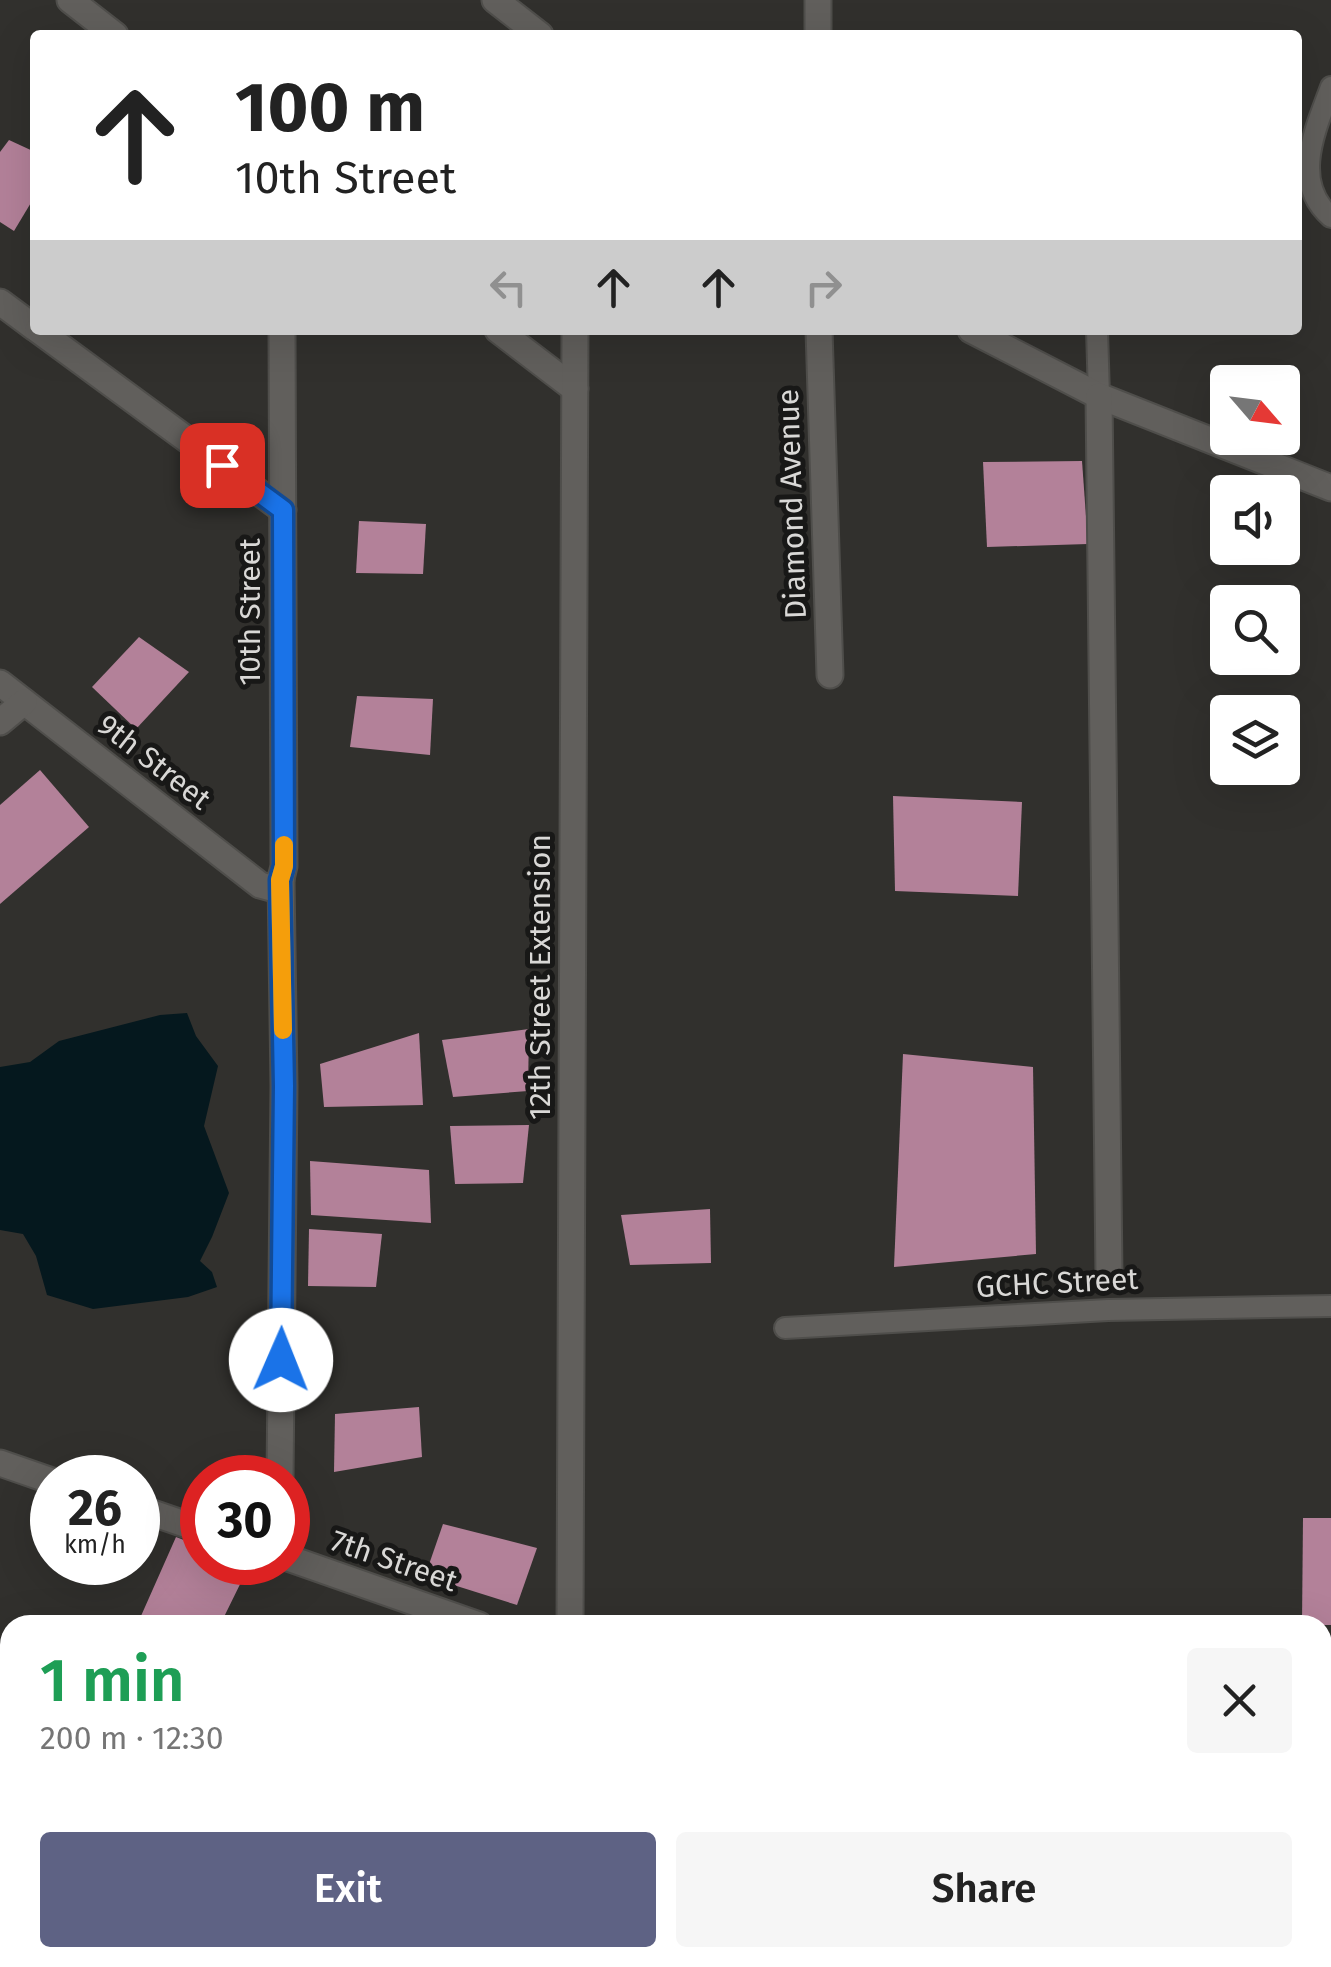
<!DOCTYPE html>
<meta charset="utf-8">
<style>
body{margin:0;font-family:"Fira Sans",sans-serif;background:#f6f6f6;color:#222;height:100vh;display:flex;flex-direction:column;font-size:38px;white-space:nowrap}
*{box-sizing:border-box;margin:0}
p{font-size:32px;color:#767676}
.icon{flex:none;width:55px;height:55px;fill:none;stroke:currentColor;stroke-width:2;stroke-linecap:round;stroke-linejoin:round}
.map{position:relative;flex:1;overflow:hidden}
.side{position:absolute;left:0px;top:1615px;width:1332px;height:352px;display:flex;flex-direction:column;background:#fff;border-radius:30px 30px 0 0;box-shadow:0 10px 40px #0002}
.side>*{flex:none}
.guide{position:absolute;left:30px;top:30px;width:1272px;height:305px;border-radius:10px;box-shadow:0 10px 40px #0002;background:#fff;color:#222;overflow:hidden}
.needle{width:65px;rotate:118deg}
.buttons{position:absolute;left:1210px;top:365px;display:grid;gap:20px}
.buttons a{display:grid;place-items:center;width:90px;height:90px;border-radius:10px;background:#fff;box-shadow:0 10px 40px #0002;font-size:50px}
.speed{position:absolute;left:30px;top:1455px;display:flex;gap:20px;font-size:50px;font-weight:700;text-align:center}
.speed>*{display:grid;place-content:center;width:130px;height:130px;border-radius:50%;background:#fff;box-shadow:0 10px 40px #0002;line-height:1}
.speed small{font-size:25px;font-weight:400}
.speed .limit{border:15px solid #d22;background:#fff;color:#111}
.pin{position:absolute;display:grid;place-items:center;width:85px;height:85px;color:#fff;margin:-42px;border-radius:20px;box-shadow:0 5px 15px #0006}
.me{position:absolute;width:110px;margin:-55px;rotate:1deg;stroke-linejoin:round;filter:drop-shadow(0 0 8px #0008)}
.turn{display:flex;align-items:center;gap:35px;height:210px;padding:0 40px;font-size:45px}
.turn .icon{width:130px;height:130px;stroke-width:2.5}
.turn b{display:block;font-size:70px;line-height:85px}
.lanes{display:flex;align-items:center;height:95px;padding:0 40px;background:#0003;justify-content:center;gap:50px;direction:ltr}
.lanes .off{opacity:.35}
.round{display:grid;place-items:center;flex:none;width:105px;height:105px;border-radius:10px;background:#f6f6f6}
.overview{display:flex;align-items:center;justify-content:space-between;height:170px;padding:0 40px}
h1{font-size:60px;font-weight:600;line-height:75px;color:#1e9e55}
.primary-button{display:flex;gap:20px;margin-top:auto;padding:20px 40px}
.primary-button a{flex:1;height:115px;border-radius:10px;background:#5e6284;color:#fff;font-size:40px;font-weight:600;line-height:115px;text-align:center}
.primary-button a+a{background:#f6f6f6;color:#222}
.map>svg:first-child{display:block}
</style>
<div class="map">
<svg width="1331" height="1967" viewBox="0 0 1331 1967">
<rect width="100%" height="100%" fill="#31302d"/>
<!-- water -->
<path fill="#05181e" d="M187,1013L196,1036L218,1066L204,1126L229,1193L212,1237L200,1261L212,1272L217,1287L188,1297L93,1309L47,1295L36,1256L23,1234L0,1230V1067L30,1062L59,1041L160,1015Z"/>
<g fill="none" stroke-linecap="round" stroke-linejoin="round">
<!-- stream -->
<path stroke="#05181e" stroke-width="10" d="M1322,1956L1331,1941"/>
</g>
<!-- building -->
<g fill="#b38199">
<path d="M9,140L35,152V196L14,231L0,222V152Z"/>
<path d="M1082,461L1088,544L987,547L983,462Z"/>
<path d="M359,521L426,524L423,574L356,573Z"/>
<path d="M139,637L189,672L136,729L92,687Z"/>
<path d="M357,696L433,699L430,755L350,747Z"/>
<path d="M40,770L89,827L0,904V805Z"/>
<path d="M893,796L1022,802L1018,896L895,891Z"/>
<path d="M529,1029L528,1091L453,1097L442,1040Z"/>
<path d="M419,1033L423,1105L324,1107L320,1064Z"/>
<path d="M903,1054L1033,1067L1036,1254L894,1267Z"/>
<path d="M529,1125L523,1183L455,1184L450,1126Z"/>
<path d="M310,1161L429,1170L431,1223L311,1215Z"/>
<path d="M710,1209L711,1263L630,1265L621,1215Z"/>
<path d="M309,1229L382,1234L376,1287L308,1286Z"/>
<path d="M419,1407L422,1457L334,1472L335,1414Z"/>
<path d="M1303,1518H1331V1625H1302Z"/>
<path d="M443,1524L537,1548L517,1605L425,1576Z"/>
<path d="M176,1537L202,1547V1562H240L249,1566L220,1625H137Z"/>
<path d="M5,1660L10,1662V1769L0,1766V1673Z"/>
<path d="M1331,1688V1865L1322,1880V1703Z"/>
<path d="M199,1958H276L273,1967H196Z"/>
</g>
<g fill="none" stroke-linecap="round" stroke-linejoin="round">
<defs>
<g id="lane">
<path d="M1331,87C1316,128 1290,182 1331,217"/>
<path d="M1097,330L1099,396"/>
<path d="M785,1328L1108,1310L1331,1306"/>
<path d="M1050,1967L1055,1958"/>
</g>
<g id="street">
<path d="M70,0L115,35"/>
<path d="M495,0L540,35"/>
<path d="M818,35V0"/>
<path d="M0,302L35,328"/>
<path d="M38,330L283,510"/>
<path d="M498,330L575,389"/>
<path d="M819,330L830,675"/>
<path d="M971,330L1099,396L1331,488"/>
<path d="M1099,396L1109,1275"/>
<path d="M0,683L260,885L271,888L281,879L284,866L282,330"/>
<path d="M0,722L24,702"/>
<path d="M0,1463L52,1481"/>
<path d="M280,1478L284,1086L281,879"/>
<path d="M138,1508L202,1530"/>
<path d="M288,1558L479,1625"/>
<path d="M570,1625L575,330"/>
<path d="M0,1789L10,1792"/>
<path d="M1322,1887L1331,1872"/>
<path d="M0,1943L10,1914"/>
<path d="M504,1958L533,1967"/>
<path d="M782,1958L783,1967"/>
<path d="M308,1967L312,1958"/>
<path d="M572,1967V1958"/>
<path d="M1276,1967L1281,1958"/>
</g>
</defs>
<!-- lane casing -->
<use href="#lane" stroke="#4f4e4b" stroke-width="24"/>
<!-- street casing -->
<use href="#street" stroke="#4f4e4b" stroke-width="29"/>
<!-- lane -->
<use href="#lane" stroke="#615f5c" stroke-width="20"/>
<!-- street -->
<use href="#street" stroke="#615f5c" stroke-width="25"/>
</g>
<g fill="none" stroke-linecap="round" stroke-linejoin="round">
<defs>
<path id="route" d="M222,465L283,510L284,866L280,880L284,1086L281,1360"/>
</defs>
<!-- route casing -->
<use href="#route" stroke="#114b97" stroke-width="25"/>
<!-- route -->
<use href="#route" stroke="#1a73e8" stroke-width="18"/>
<!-- slow -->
<path stroke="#f59e0b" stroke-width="18" d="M283,1030L280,880L284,866V845"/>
</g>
<g text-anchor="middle" stroke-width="10" stroke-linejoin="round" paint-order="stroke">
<!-- street labels -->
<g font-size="30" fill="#d9d8d6" stroke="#181817">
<text transform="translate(792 504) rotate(-92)" y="10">Diamond Avenue</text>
<text transform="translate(250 612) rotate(-90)" y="10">10th Street</text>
<text transform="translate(154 762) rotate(38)" y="10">9th Street</text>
<text transform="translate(540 977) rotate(-90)" y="10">12th Street Extension</text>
<text transform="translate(1057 1283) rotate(-3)" y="10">GCHC Street</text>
<text transform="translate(394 1561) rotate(19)" y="10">7th Street</text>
</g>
</g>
</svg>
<div class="buttons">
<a><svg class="needle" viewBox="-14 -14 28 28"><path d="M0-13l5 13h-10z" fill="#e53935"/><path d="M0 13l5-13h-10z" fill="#767676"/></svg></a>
<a><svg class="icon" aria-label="sound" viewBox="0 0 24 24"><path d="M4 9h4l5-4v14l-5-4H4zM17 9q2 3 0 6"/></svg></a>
<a><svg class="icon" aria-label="search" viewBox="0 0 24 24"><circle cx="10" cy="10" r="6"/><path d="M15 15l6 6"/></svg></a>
<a><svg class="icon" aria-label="layers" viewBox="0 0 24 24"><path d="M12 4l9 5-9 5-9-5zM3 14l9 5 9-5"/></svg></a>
</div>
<div class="speed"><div>26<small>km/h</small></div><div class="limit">30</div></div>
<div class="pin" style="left:222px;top:465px;background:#d93025"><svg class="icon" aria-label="arrive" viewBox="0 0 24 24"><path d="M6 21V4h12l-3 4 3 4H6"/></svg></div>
<svg class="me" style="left:281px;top:1360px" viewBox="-20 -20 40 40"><circle r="19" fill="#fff"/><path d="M0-13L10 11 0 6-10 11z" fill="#1a73e8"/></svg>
<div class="guide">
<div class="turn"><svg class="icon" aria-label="ahead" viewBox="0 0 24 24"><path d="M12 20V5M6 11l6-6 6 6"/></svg><div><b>100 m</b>10th Street</div></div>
<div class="lanes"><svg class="icon off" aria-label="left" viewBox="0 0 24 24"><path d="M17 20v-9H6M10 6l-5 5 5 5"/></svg><svg class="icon" aria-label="ahead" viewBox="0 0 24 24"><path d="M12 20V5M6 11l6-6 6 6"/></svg><svg class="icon" aria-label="ahead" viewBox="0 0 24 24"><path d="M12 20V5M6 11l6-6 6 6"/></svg><svg class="icon off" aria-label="right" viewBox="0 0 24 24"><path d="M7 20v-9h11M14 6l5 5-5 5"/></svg></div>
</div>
<section class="side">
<div class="overview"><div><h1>1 min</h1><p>200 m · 12:30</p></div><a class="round"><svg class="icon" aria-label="close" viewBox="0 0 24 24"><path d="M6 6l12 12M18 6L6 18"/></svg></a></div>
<div class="primary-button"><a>Exit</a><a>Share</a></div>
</section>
</div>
